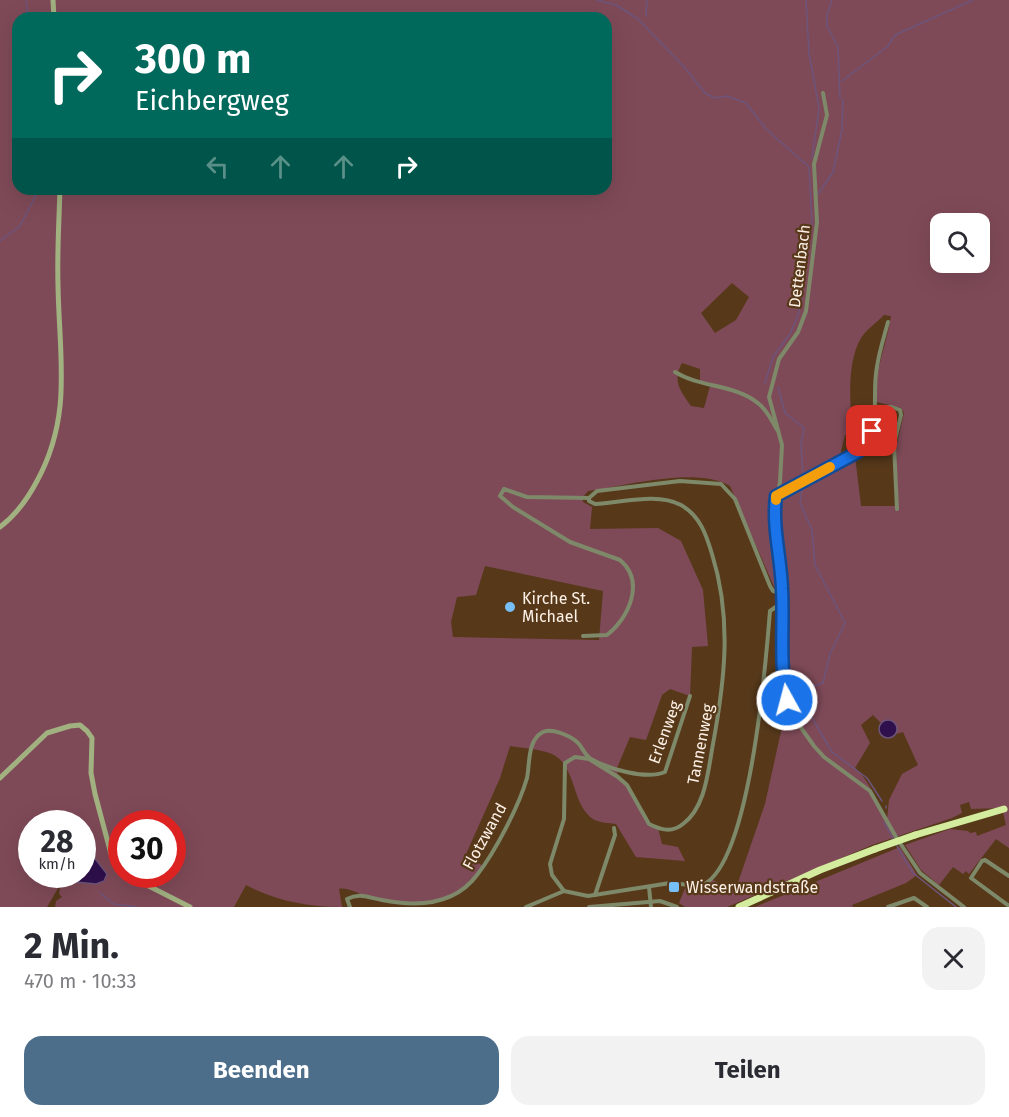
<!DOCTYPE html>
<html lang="de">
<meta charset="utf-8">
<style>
body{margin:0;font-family:"Fira Sans",sans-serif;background:#f2f2f3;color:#2b2b33;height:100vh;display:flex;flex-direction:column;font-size:22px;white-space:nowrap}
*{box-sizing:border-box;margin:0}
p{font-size:20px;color:#7c7c81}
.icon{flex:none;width:33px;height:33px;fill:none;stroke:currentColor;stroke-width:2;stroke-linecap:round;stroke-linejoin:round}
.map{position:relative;height:907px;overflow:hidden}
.side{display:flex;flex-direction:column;background:#fff;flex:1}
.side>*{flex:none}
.top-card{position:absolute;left:12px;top:12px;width:600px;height:183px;border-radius:18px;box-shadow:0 6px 24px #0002;background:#00695c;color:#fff;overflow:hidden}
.controls{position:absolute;left:930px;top:213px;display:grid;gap:12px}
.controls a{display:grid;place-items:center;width:60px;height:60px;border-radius:12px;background:#fff;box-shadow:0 6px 24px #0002;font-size:30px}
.speed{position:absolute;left:18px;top:810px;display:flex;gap:12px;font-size:30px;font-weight:700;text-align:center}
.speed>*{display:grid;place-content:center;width:78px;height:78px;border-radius:50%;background:#fff;box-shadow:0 6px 24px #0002;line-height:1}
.speed small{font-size:15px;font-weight:400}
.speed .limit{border:9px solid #d22;background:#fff;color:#111}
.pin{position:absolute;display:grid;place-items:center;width:51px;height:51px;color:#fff;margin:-26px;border-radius:12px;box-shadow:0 3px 9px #0006}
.me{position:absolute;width:66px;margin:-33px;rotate:353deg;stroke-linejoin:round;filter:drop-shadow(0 0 4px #0008)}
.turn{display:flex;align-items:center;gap:21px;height:126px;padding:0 24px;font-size:27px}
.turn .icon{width:78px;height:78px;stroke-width:2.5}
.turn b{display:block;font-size:42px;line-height:51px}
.lanes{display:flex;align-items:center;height:57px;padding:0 24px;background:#0003;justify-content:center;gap:30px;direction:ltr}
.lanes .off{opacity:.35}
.round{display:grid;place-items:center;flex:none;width:63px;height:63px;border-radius:18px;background:#f2f2f3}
.head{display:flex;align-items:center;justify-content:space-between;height:102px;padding:0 24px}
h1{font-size:36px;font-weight:700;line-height:45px}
.action{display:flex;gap:12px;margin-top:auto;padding:12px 24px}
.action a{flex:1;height:69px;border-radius:18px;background:#4d6e8b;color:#fff;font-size:24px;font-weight:700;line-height:69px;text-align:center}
.action a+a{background:#f2f2f3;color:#2b2b33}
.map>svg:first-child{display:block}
</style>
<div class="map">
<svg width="1009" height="907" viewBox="0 0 1009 907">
<rect width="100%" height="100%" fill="#57391a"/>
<!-- green -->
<g fill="#7f4a58" fill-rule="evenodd">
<path d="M0,0H1009V848L996,839L969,874L966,871L963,874L953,867L939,885L921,870L905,845L950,829L968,831L970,833L976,832L977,836L1006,825L1002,808L971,809L969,802L960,805L962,813L952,818L872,845L727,907H685L679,903L686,886H700L713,880L735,891L765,804L782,727L785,719L794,718L786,674V592L775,589L730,486C697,466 625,486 588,491L582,498L583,502L592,507L590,529L658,528L681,541L703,590L708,646L692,647L690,696L670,689L662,695L646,740L630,737L617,768L618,777L627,785L645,820L658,828L662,844L678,847L685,861L636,857L616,824C610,823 599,823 593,819C571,804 577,766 552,754C540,749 523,748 510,746L500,778L466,854L484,867C475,878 459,896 444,900C421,906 387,904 365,896C358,893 346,887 339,889L342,907C308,907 276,901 246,885L234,907H55L56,901L62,897L59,894L61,883L47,907H0ZM18,18H606V189H18ZM940,224H980V262H940ZM732,283L749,297L736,320L715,333L701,313ZM884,315L891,316C887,345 873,372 877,402L901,408L904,413L896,448L898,506H861L855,456L838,463L845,435H853C850,407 846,363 861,338C866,330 877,322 884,315ZM682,363L700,369V383L710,386L704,408L691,406C680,391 672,380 682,363ZM485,566L603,591L599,640L453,637L451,622L457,597L476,595ZM873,715L880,722H888L897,731L896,734L903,732L918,765L902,774L889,800L887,819C876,801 870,781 855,768L870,743L861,725ZM32,824H82V874H32ZM122,824H172V874H122Z"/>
<path d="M900,847L917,875L906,883L852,905L853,907H755Z"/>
</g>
<!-- water -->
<g fill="#2f104c" stroke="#6d547a" stroke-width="1.5">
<circle cx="888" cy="729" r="9"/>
<path d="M84,850L93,856L107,874L104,881L96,884L76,882L77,875L82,874Z"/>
</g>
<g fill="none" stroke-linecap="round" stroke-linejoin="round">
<!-- stream -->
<g stroke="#6d547a" stroke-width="1.5">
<path d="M26,0L28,18"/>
<path d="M597,0L616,5L638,19L686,69L704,92L714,98L727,96L746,103L766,129L809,167L812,222L799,313L790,334L773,357L765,383"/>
<path d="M806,0L809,53L819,108L812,158"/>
<path d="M832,0L827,15V26L838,47L840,98"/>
<path d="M646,16L647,0"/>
<path d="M842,81L888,46L895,35L973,0"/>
<path d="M818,194L833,172L842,130L843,99"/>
<path d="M0,241L20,226L39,189"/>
<path d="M778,387L785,413L804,428L801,444L803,476"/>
<path d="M802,488L800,503L812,530L815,565L845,623L830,654L823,683L814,686L800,697L832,752L867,778L882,801"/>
<path d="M886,808V806"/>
<path d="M884,822L893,839"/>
<path d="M897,846L913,873L956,907"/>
<path d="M100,893L114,904L137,907"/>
</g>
<!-- street -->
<g stroke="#7e896a" stroke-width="4">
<path d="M823,93L827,115L814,164L817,222L806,311L798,332L779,359L769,397L782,445L780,482L774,514L782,579L785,689L794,718L814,746L824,757L870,791L896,837L920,873L964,907"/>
<path d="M675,372C701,388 736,384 759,404C768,411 772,422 778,431"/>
<path d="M876,407H892L900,410L901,415L894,444L897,509"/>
<path d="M777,496C798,484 843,465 859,451C883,429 871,396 877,367C879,352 884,337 888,322"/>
<path d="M589,498V501L595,504C621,503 657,492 681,505C700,516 706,534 712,554C732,618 725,679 713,744C708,770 706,807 683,824C672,833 661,830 649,824L627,785L618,777L589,759L575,757L565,763L564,819L550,864L552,875L564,891L588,896L670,883L700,886C750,870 766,661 770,611L783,602"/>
<path d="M583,636L607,635C628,619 646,582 620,560L570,542L513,507L500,496L504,489L527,497L589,498L597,491L680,481L721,484L735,499L770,586L773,591L782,593"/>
<path d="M1009,876L985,860L982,861L971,878L1009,906"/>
<path d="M649,887L651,907"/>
<path d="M595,895L615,835L614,828"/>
<path d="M350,907L347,899C360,892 369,898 382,900C417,907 454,906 477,875C495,852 519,806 527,778C530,764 527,740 543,732C552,728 569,735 577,742C582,746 585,756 591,759C609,769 646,780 665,772L690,696"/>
<path d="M526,907L564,891"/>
<path d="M589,907L660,901L677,907"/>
<path d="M888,907L914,898L927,907"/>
</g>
<!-- secondary -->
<g stroke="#a1b180" stroke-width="5">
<path d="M53,0L54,18"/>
<path d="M0,527C16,515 28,498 37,481C73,415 59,356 58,285C57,253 59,221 60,189"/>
<path d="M0,778L47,733L70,726L80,725L87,731L92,738L91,773L95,794L111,854L122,872"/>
<path d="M125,874L190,907"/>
</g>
<!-- highway -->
<g stroke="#d3ec9e" stroke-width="7">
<path d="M915,835L1004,809"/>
<path d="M739,907L820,870L875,849"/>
</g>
<!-- highway-bridge -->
<path stroke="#d3ec9e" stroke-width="7" d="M875,849L915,835"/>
</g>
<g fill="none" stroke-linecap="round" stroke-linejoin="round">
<defs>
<path id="route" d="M787,700C779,664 784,625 782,589C781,557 772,528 776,496L858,452L872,431"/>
</defs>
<!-- route casing -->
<use href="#route" stroke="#114b97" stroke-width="15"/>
<!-- route -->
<use href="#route" stroke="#1a73e8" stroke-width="10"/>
<!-- slow -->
<path stroke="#f59e0b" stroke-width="10" d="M776,500V496L830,467"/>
</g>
<!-- markers -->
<g fill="#77bff7" stroke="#57391a" stroke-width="2">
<circle cx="510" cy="607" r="6"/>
<rect x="668" y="881" width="12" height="12" rx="3"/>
</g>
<g text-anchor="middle" stroke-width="4.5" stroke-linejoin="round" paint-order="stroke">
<!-- street labels -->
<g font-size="16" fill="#fdf1e7" stroke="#57391a">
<text transform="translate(799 266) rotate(-83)" y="6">Dettenbach</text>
<text transform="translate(664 732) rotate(-70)" y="6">Erlenweg</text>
<text transform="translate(700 744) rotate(-79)" y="6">Tannenweg</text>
<text transform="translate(484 836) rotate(-61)" y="6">Flotzwand</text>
</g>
<!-- poi labels -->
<g font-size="16" fill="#fdf1e7" stroke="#57391a" text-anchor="start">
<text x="522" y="604">Kirche St.<tspan x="522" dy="18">Michael</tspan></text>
<text x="686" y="893">Wisserwandstraße</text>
</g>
</g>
</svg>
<div class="controls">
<a><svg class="icon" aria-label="search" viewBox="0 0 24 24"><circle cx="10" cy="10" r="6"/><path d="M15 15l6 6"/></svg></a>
</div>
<div class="speed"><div>28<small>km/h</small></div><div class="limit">30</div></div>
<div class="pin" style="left:872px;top:431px;background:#d93025"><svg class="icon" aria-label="arrive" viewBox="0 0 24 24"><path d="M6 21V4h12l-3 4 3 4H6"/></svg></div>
<svg class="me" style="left:787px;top:700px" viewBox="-20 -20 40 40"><circle r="17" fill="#1a73e8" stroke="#fff" stroke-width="3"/><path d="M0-11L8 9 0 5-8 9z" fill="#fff"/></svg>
<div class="top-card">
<div class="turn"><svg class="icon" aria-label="right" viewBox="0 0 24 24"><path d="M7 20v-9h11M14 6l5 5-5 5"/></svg><div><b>300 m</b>Eichbergweg</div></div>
<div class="lanes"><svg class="icon off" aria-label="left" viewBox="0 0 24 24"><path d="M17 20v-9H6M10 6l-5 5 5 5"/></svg><svg class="icon off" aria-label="ahead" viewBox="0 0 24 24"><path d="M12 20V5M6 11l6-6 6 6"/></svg><svg class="icon off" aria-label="ahead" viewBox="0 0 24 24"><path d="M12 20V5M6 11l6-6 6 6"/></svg><svg class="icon" aria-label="right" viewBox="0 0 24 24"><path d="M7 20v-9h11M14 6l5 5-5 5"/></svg></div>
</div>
</div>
<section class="side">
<div class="head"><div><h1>2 Min.</h1><p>470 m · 10:33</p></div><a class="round"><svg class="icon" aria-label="close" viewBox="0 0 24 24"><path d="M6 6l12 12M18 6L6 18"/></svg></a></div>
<div class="action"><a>Beenden</a><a>Teilen</a></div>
</section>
